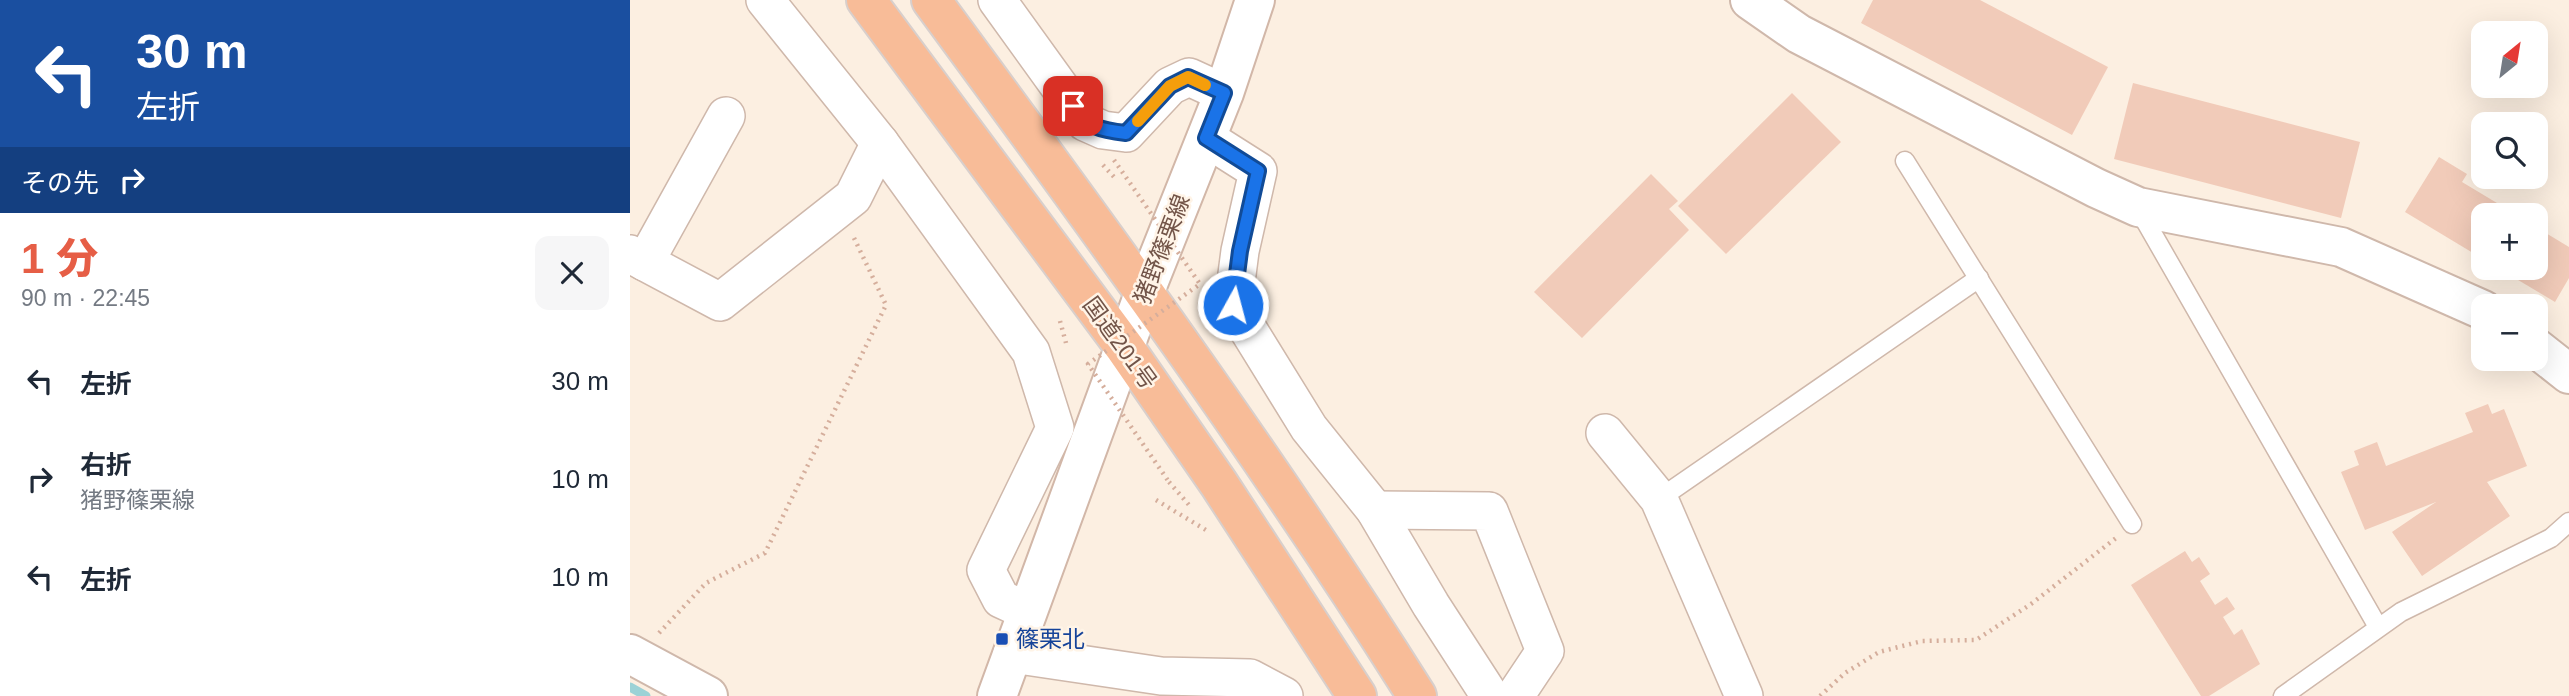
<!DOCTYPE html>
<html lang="ja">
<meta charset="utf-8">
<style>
body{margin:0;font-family:Arial,"Noto Sans JP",sans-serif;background:#f6f6f7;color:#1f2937;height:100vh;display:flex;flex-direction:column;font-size:26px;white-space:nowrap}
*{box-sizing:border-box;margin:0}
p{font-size:23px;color:#747a83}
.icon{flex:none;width:38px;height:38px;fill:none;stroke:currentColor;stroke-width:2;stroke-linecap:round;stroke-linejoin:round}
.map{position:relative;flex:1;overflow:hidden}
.side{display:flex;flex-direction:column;background:#fff;width:630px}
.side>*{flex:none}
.top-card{background:#1a4fa0;color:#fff;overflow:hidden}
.needle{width:46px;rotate:30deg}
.tools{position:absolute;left:1841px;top:21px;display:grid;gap:14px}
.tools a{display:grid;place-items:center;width:77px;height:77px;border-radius:14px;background:#fff;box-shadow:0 7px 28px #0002;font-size:35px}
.pin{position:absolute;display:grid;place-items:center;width:60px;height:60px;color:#fff;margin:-30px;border-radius:14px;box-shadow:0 4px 10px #0006}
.me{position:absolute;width:77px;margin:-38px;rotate:7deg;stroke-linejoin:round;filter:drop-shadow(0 0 5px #0008)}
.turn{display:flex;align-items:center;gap:24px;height:147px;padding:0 21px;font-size:32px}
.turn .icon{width:91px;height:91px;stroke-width:2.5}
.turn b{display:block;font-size:49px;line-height:60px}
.then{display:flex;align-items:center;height:66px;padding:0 21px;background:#0003;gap:14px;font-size:26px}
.round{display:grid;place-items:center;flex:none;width:74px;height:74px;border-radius:14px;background:#f6f6f7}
.headline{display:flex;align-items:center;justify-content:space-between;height:119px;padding:0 21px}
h1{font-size:42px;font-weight:800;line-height:52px;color:#e65e46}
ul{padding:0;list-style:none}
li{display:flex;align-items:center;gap:21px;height:98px;padding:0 21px}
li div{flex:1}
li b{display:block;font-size:26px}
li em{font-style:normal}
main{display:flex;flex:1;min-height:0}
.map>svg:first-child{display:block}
</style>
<main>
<section class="side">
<div class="top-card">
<div class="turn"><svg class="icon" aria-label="left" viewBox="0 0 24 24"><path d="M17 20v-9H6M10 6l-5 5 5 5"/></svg><div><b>30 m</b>左折</div></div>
<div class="then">その先<svg class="icon" aria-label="right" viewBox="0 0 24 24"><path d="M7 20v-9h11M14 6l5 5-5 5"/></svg></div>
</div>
<div class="headline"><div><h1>1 分</h1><p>90 m · 22:45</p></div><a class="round"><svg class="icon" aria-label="close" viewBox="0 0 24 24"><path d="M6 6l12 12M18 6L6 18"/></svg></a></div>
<ul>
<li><svg class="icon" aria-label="left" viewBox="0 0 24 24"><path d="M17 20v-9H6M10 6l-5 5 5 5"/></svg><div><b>左折</b></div><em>30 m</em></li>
<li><svg class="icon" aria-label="right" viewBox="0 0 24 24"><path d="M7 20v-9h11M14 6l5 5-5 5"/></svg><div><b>右折</b><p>猪野篠栗線</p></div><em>10 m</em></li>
<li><svg class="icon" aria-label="left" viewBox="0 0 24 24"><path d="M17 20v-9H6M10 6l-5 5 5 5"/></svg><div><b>左折</b></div><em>10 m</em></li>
</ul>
</section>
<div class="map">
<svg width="1939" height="696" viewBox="0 0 1939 696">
<rect width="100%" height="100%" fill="#fcefe1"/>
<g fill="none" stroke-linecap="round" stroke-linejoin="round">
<!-- stream -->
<path stroke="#9cd2d6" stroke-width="9" d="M0,687L16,696"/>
</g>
<!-- building -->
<g fill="#f1cbb9">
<path d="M1243,0H1350L1478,67L1442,135L1231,23Z"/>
<path d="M1503,83L1730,142L1711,218L1484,159Z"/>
<path d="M1162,93L1211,142L1096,254L1048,206Z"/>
<path d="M1809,157L1837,174L1832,182L1887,215H1853V259L1775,212Z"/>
<path d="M1021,174L1048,201L1039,209L1059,230L952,338L904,292Z"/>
<path d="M1906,227L1939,247V278L1925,302L1868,268H1906Z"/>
<path d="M1858,404L1862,414L1874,409L1897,466L1857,482L1880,516L1792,576L1762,532L1806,502L1735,530L1711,472L1729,465L1724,451L1747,442L1756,466L1843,432L1835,413Z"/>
<path d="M1555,551L1562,562L1569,557L1580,574L1570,581L1585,605L1597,597L1605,609L1593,617L1604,635L1612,629L1630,664L1579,696H1571L1501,585Z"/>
</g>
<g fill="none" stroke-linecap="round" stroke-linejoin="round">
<defs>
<g id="service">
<path d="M1275,161L1502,524"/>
<path d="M1509,210L1748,627"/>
<path d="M1029,499L1349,278"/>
<path d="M1653,696L1771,612L1921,538L1939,522"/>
</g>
<g id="minor">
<path d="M135,0L250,143L401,352L425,428L356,570L371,599L397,611"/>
<path d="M367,0L455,122L473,130L496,133L540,86L559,77L594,93"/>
<path d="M576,138L628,171L610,251L603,305L679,428L745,510L801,605L860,696"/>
<path d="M0,254L90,302L223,197L250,143"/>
<path d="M15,262L96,116"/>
<path d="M975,433L1029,499L1114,696"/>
<path d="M745,510L859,511L915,651L885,696"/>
<path d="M382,654L531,676L620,678L654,696"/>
</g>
<g id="tertiary">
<path d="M1120,0L1169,34L1466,188L1508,207L1711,247L1853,310"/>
<path d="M1906,348L1939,374"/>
<path d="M0,654L78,696"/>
</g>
<path id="secondary" d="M367,696L515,291L594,93L625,0"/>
<g id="trunk">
<path d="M236,0L495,348L589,484L727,696"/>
<path d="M301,0C469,228 636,456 787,696"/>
</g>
</defs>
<!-- service casing -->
<use href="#service" stroke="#cfb8ab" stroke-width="21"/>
<!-- minor casing -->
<use href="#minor" stroke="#cfb8ab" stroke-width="40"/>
<!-- tertiary casing -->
<use href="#tertiary" stroke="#cfb8ab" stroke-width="42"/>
<!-- secondary casing -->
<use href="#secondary" stroke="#d2b7a8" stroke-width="42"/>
<!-- trunk casing -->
<use href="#trunk" stroke="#d8cfcc" stroke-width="42"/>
<!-- path -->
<g stroke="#d5ae9c" stroke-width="4.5" stroke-dasharray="2 5" stroke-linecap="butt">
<path d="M473,165L484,177"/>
<path d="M430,321L436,343"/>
<path d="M539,482L559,505"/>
<path d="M526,500L576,530"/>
<path d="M29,633L76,583L135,553L256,305L224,238"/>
<path d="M1190,696L1215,673L1249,652L1292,641L1346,640L1401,604L1486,538"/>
</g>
<!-- service -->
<use href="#service" stroke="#fff" stroke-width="18"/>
<!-- minor -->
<use href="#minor" stroke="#fff" stroke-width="37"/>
<!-- tertiary -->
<use href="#tertiary" stroke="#fff" stroke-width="38"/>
<!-- secondary -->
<use href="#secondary" stroke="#fff" stroke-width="38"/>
<!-- trunk -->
<use href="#trunk" stroke="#f8bc98" stroke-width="38"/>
<!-- path-bridge -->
<path stroke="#d5ae9c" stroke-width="4.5" stroke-dasharray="2 5" stroke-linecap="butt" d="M484,160L570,284L458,364L539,482"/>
</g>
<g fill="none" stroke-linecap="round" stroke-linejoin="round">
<defs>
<path id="route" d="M443,106C459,128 470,130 496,133L540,86L558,77L594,93L576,138L628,171L610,251L603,305"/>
</defs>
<!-- route casing -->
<use href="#route" stroke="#114b97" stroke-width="18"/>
<!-- route -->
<use href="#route" stroke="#1a73e8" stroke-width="12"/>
<!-- slow -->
<path stroke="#f59e0b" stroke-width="12" d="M508,121L540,86L558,77L575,85"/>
</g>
<!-- markers -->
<rect fill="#1a4fb4" stroke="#fff4e7" stroke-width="2.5" x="365" y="632" width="14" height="14" rx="3.5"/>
<g text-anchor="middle" stroke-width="5" stroke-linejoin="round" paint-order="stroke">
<!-- street labels -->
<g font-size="23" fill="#725448" stroke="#fff4e7">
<text transform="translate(532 249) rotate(-69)" y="8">猪野篠栗線</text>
<text transform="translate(490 343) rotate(54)" y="8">国道201号</text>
</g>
<!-- transit labels -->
<g font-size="23" fill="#164399" stroke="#fff4e7" text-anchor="start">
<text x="386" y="647">篠栗北</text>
</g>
</g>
</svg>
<div class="tools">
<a><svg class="needle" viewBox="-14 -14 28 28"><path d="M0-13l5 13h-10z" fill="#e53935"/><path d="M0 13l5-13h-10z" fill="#747a83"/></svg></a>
<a><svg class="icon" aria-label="search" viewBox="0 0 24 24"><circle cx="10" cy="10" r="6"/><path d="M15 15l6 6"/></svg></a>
<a>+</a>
<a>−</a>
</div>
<div class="pin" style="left:443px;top:106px;background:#d93025"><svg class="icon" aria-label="arrive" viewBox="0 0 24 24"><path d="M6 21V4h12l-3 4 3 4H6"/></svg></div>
<svg class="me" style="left:603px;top:305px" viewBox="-20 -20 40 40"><circle r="17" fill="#1a73e8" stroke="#fff" stroke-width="3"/><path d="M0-11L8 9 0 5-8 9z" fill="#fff"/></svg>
</div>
</main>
